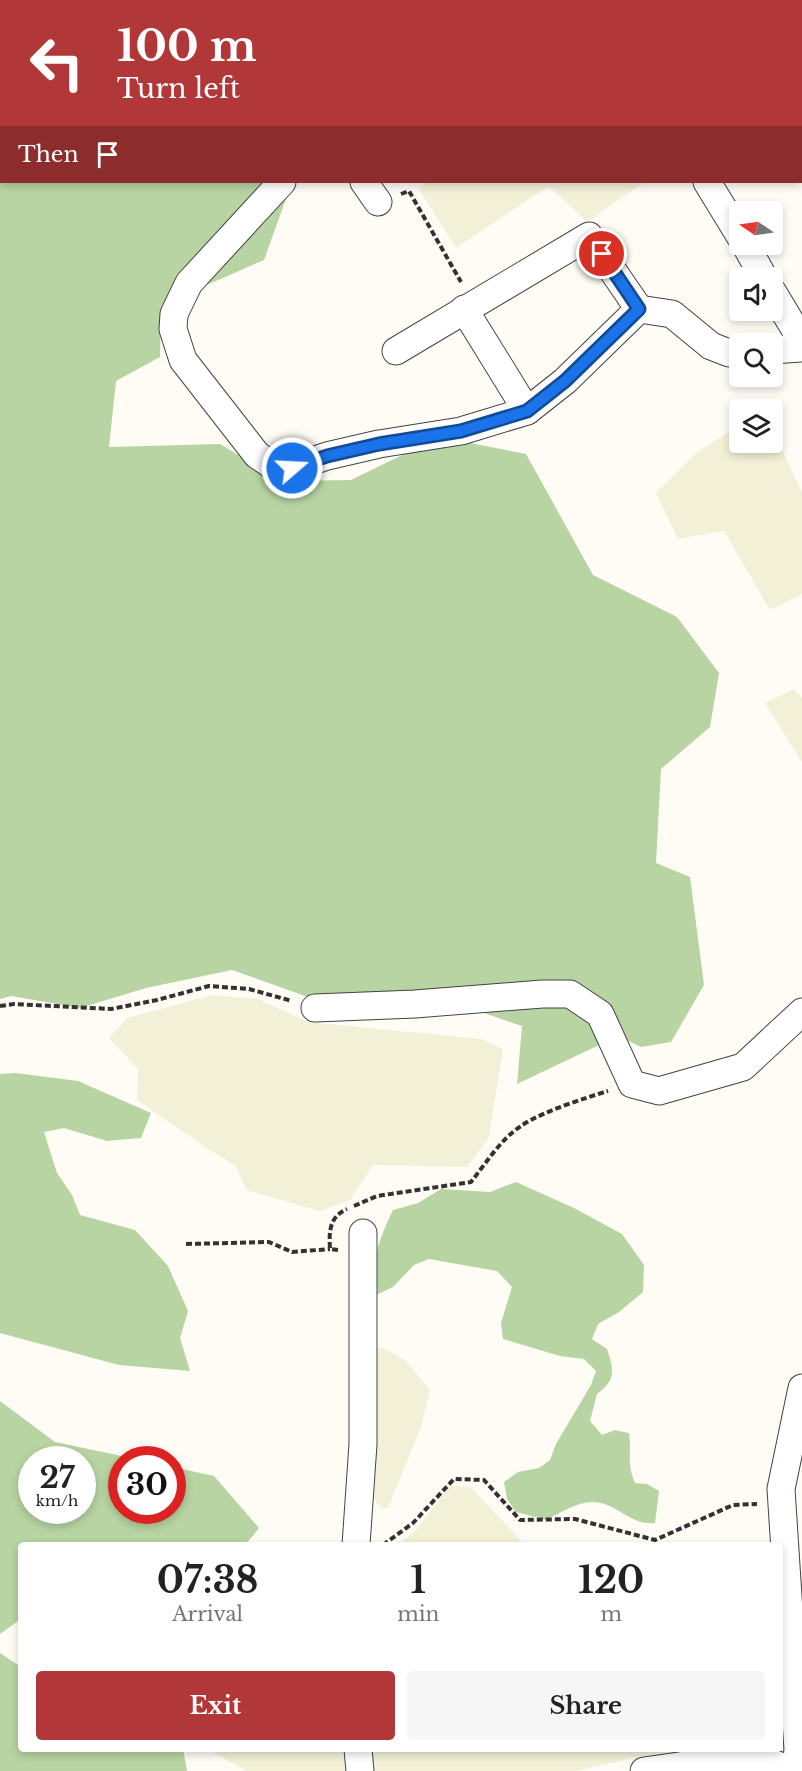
<!DOCTYPE html>
<style>
body{margin:0;font-family:"Libre Baskerville",serif;background:#f6f6f6;color:#222;height:100vh;display:flex;flex-direction:column;font-size:22px;white-space:nowrap}
*{box-sizing:border-box;margin:0}
p{font-size:20px;color:#767676}
.icon{flex:none;width:33px;height:33px;fill:none;stroke:currentColor;stroke-width:2;stroke-linecap:round;stroke-linejoin:round}
.map{position:relative;flex:1;overflow:hidden}
.side{position:absolute;left:18px;top:1542px;width:765px;height:210px;display:flex;flex-direction:column;background:#fff;border-radius:6px;box-shadow:0 3px 9px #0003}
.side>*{flex:none}
.guide{position:absolute;left:0px;top:0px;width:802px;height:183px;box-shadow:0 3px 9px #0003;background:#b13738;color:#fff;overflow:hidden}
.needle{width:39px;rotate:283deg}
.controls{position:absolute;left:729px;top:201px;display:grid;gap:12px}
.controls a{display:grid;place-items:center;width:54px;height:54px;border-radius:6px;background:#fff;box-shadow:0 3px 9px #0003;font-size:30px}
.speed{position:absolute;left:18px;top:1446px;display:flex;gap:12px;font-size:30px;font-weight:700;text-align:center}
.speed>*{display:grid;place-content:center;width:78px;height:78px;border-radius:50%;background:#fff;box-shadow:0 3px 9px #0003;line-height:1}
.speed small{font-size:15px;font-weight:400}
.speed .limit{border:9px solid #d22;background:#fff;color:#111}
.pin{position:absolute;display:grid;place-items:center;width:51px;height:51px;color:#fff;margin:-26px;border:3px solid #fff;border-radius:50%;box-shadow:0 2px 6px #0007}
.me{position:absolute;width:66px;margin:-33px;rotate:71deg;stroke-linejoin:round;filter:drop-shadow(0 0 4px #0008)}
.turn{display:flex;align-items:center;gap:21px;height:126px;padding:0 18px;font-size:27px}
.turn .icon{width:78px;height:78px;stroke-width:2.5}
.turn b{display:block;font-size:42px;line-height:51px}
.then{display:flex;align-items:center;height:57px;padding:0 18px;background:#0003;gap:12px;font-size:22px}
.eta{display:flex;justify-content:space-evenly;align-items:center;height:102px;text-align:center}
.eta b{font-size:36px;font-weight:800;line-height:42px}
.primary-button{display:flex;gap:12px;margin-top:auto;padding:12px 18px}
.primary-button a{flex:1;height:69px;border-radius:6px;background:#b13738;color:#fff;font-size:24px;font-weight:800;line-height:69px;text-align:center}
.primary-button a+a{background:#f6f6f6;color:#222}
.map>svg:first-child{display:block}
</style>
<div class="map">
<svg width="802" height="1771" viewBox="0 0 802 1771">
<rect width="100%" height="100%" fill="#fefcf5"/>
<!-- farmland -->
<g fill="#f2f1d7">
<path d="M427,182H644L587,222L549,186L456,248L419,189Z"/>
<path d="M739,425L740,442H772L773,430L802,492V594L770,610L724,531L678,539L656,493L696,453Z"/>
<path d="M794,689L802,698V762L765,703Z"/>
<path d="M212,995L258,999L308,1022L481,1039L503,1049L489,1138L467,1167L373,1165L350,1200L320,1211L246,1190L236,1166L208,1149L137,1100L138,1069L109,1038L127,1018Z"/>
<path d="M377,1348H383L405,1360L430,1390L421,1427L388,1508H381L373,1497L377,1434Z"/>
<path d="M450,1486L471,1487L525,1545H397L415,1531Z"/>
<path d="M208,1749H348L350,1771H246Z"/>
<path d="M372,1749H693L642,1756L576,1771H374Z"/>
</g>
<!-- forest -->
<g fill="#b7d4a2" fill-rule="evenodd">
<path d="M0,103L2,182H292L264,260L177,298L161,311L160,357L116,381L109,447L220,444L282,481L351,480L439,437L526,454L593,575L677,617L719,673L710,727L661,769L656,863L690,877L704,985L671,1042L641,1047L618,1036L517,1084L522,1026L431,995L319,1001L232,970L146,988L80,1008L11,996L0,999Z"/>
<path d="M16,1073L78,1081L151,1113L141,1138L107,1141L64,1128L44,1132L57,1173L72,1195L80,1215L135,1230L168,1266L188,1311L180,1338L190,1371L119,1365L0,1333V1074Z"/>
<path d="M516,1182L574,1208L622,1234L644,1265L643,1292L619,1312L598,1324L592,1339L607,1349C614,1370 616,1380 597,1394L590,1421L602,1435L615,1430L629,1433C632,1454 626,1462 635,1483L647,1484L659,1491L655,1523C631,1526 617,1503 594,1502C578,1501 560,1513 546,1520L516,1512L507,1499L504,1482L518,1472L539,1468L550,1460L556,1444L591,1385L596,1371L584,1359L560,1356L503,1339L501,1323L512,1287L497,1271L429,1259L414,1265L393,1287L376,1295C367,1268 381,1235 393,1210L418,1203L441,1189L490,1192Z"/>
<path d="M0,1401L55,1442L136,1459L122,1460V1510H172L173,1467L214,1476L259,1528L245,1545H21V1619L0,1634ZM32,1460H82V1510H32Z"/>
<path d="M0,1653L21,1667V1749H183L187,1771H0Z"/>
</g>
<g fill="none" stroke-linecap="round" stroke-linejoin="round">
<defs>
<g id="minor">
<path d="M253,0L255,2"/>
<path d="M600,0L601,2"/>
<path d="M427,2L430,0"/>
<path d="M0,3L3,0"/>
<path d="M282,182L189,283L174,314L173,329L183,360L257,455L275,467L292,468L327,456L379,444L461,431L527,411L565,381L639,309L672,314L711,346L729,353L740,352"/>
<path d="M364,182L378,202"/>
<path d="M707,182L740,236"/>
<path d="M745,244L764,278"/>
<path d="M772,291L802,341"/>
<path d="M464,309L527,411"/>
<path d="M772,350L802,348"/>
<path d="M396,351L589,236L639,309"/>
<path d="M315,1008L415,1004L542,994H570L600,1014L632,1084L659,1091L743,1067L802,1012"/>
<path d="M356,1545L363,1444V1233"/>
<path d="M358,1749L360,1771"/>
<path d="M644,1771L713,1761L757,1758L795,1771"/>
<path d="M795,1771L798,1750L781,1489L802,1388"/>
</g>
</defs>
<!-- minor casing -->
<use href="#minor" stroke="#434343" stroke-width="29"/>
<!-- path -->
<g stroke="#323232" stroke-width="4" stroke-dasharray="6 3" stroke-linecap="butt">
<path d="M401,194L409,191L461,282"/>
<path d="M0,1006L14,1004L111,1009L157,1000L209,986L249,989L292,1001"/>
<path d="M354,1206L377,1196L471,1182C486,1163 501,1139 521,1126C541,1112 585,1098 608,1091"/>
<path d="M186,1244L269,1242L292,1252L330,1249"/>
<path d="M338,1250L330,1249C329,1232 329,1217 347,1209"/>
<path d="M383,1545L413,1523L454,1479L484,1480L520,1520L575,1519L655,1540L733,1505L757,1504"/>
</g>
<!-- minor -->
<use href="#minor" stroke="#fff" stroke-width="27"/>
</g>
<g fill="none" stroke-linecap="round" stroke-linejoin="round">
<defs>
<path id="route" d="M292,468L327,456L379,444L461,431L527,411L565,381L639,309L602,254"/>
</defs>
<!-- route casing -->
<use href="#route" stroke="#114b97" stroke-width="15"/>
<!-- route -->
<use href="#route" stroke="#1a73e8" stroke-width="10"/>
</g>
</svg>
<div class="controls">
<a><svg class="needle" viewBox="-14 -14 28 28"><path d="M0-13l5 13h-10z" fill="#e53935"/><path d="M0 13l5-13h-10z" fill="#767676"/></svg></a>
<a><svg class="icon" aria-label="sound" viewBox="0 0 24 24"><path d="M4 9h4l5-4v14l-5-4H4zM17 9q2 3 0 6"/></svg></a>
<a><svg class="icon" aria-label="search" viewBox="0 0 24 24"><circle cx="10" cy="10" r="6"/><path d="M15 15l6 6"/></svg></a>
<a><svg class="icon" aria-label="layers" viewBox="0 0 24 24"><path d="M12 4l9 5-9 5-9-5zM3 14l9 5 9-5"/></svg></a>
</div>
<div class="speed"><div>27<small>km/h</small></div><div class="limit">30</div></div>
<div class="pin" style="left:602px;top:254px;background:#d93025"><svg class="icon" aria-label="arrive" viewBox="0 0 24 24"><path d="M6 21V4h12l-3 4 3 4H6"/></svg></div>
<svg class="me" style="left:292px;top:468px" viewBox="-20 -20 40 40"><circle r="17" fill="#1a73e8" stroke="#fff" stroke-width="3"/><path d="M0-11L8 9 0 5-8 9z" fill="#fff"/></svg>
<div class="guide">
<div class="turn"><svg class="icon" aria-label="left" viewBox="0 0 24 24"><path d="M17 20v-9H6M10 6l-5 5 5 5"/></svg><div><b>100 m</b>Turn left</div></div>
<div class="then">Then<svg class="icon" aria-label="arrive" viewBox="0 0 24 24"><path d="M6 21V4h12l-3 4 3 4H6"/></svg></div>
</div>
<section class="side">
<div class="eta">
<div><b>07:38</b><p>Arrival</p></div>
<div><b>1</b><p>min</p></div>
<div><b>120</b><p>m</p></div>
</div>
<div class="primary-button"><a>Exit</a><a>Share</a></div>
</section>
</div>
